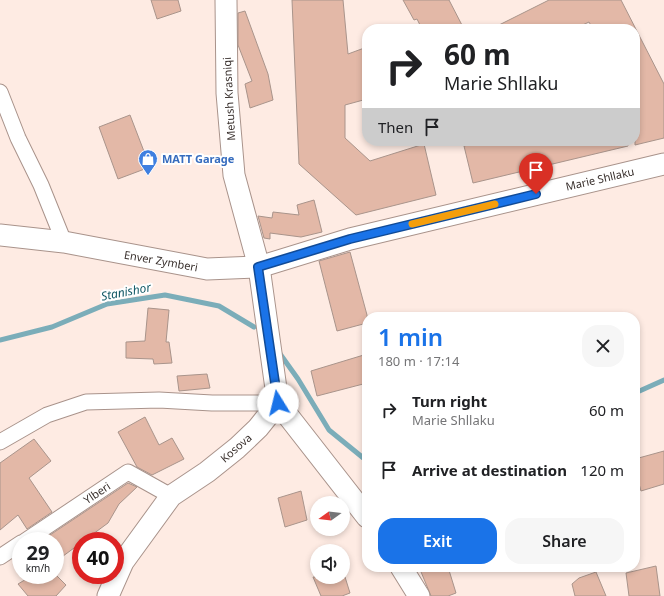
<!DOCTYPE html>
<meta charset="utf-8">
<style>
body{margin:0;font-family:"Noto Sans",sans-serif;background:#f6f6f6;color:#202124;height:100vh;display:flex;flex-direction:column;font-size:15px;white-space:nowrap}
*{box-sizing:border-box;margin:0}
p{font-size:13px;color:#757577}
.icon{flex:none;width:22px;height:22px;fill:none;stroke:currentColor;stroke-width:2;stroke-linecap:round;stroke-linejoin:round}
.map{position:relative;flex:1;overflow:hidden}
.sheet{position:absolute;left:362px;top:312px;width:278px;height:260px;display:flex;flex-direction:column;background:#fff;border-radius:16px;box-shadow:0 2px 6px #0003}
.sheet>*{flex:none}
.top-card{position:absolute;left:362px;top:24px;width:278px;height:122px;border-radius:16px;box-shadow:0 2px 6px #0003;background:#fff;color:#202124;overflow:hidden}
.needle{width:26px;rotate:255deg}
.buttons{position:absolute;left:310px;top:496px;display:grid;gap:8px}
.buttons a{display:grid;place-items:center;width:40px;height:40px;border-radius:50%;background:#fff;box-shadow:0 2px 6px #0003;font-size:20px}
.speed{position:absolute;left:12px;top:532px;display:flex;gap:8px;font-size:20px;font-weight:700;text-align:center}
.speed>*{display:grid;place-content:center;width:52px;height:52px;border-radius:50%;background:#fff;box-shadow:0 2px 6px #0003;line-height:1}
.speed small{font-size:10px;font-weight:400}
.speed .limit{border:6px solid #d22;background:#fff;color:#111}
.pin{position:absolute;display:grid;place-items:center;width:34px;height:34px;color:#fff;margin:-41px -17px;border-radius:50% 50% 50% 0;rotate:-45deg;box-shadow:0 0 4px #0007}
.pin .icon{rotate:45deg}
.me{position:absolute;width:44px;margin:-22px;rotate:351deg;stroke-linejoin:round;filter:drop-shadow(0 0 3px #0008)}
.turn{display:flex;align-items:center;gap:14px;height:84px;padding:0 16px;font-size:18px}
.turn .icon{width:52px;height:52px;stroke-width:2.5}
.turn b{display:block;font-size:28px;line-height:34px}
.then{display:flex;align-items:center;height:38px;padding:0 16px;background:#0003;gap:8px;font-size:15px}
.round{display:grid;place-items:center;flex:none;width:42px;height:42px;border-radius:16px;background:#f6f6f6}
.headline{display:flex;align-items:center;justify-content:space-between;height:68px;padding:0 16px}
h1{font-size:24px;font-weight:600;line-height:30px;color:#1a73e8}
.button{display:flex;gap:8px;margin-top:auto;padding:8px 16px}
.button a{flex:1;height:46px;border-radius:16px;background:#1a73e8;color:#fff;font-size:16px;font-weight:600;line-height:46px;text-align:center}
.button a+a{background:#f6f6f6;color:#202124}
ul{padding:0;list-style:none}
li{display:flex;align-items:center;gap:12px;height:60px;padding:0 16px}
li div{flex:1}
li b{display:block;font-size:15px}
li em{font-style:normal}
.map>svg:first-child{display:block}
</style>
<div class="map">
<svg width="664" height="596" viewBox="0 0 664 596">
<rect width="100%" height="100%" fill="#feebe3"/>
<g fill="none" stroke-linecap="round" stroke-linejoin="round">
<!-- stream -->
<g stroke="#7badb9" stroke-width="5">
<path d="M0,340L52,327L107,304L165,295L219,306L254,327"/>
<path d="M278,351L298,379L329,430L367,461"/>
<path d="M635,393L664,380"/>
</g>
</g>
<!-- building -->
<g fill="#e3b8a7" stroke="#a9948b">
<path d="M151,0H178L181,11L157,19Z"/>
<path d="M292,0H343L348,54L367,47V99L345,105V138L370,161L424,144L436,195L356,215L299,164Z"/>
<path d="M403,0H449L464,29H422L417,19L414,20Z"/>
<path d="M549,0H621L664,84V138L635,145V29H593L589,22L574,29H491Z"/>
<path d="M245,11L268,74L273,100L250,108L245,84L252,81L238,45V13Z"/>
<path d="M130,115L150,167L118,179L99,127Z"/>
<path d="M487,141H627L628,146L473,183L464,146Z"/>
<path d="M314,200L322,232L301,237L270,233V239L264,238L258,216L272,218L273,212L299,215L297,205Z"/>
<path d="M350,252L367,315V323L337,331L319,261Z"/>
<path d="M148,308L169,310L166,342H169L172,363L154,364L153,359L126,358V342L145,341Z"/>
<path d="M367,354V383L317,396L311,371Z"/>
<path d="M207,374L210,388L179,391L177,376Z"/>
<path d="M145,417L159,445L172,438L184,459L152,475L137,467L118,432Z"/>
<path d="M34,439L51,461L29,478L52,512L27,529L18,515L0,530V463Z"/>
<path d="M664,451V484L641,491L635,469V459Z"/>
<path d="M128,483L137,487L119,504L108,523L55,562V541H41Z"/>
<path d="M301,491L307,520L285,527L278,498Z"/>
<path d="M656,566L660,596H629L626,573Z"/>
<path d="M419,567H448L456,593L448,596H431Z"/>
<path d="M596,572L606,596H575L572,584L579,578Z"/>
<path d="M33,575H56L66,585L56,596H28L18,584Z"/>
<path d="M313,577H345L350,593L342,596H321Z"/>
</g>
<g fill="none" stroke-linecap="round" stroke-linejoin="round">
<defs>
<g id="street">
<path d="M0,92L18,138L41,185L64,242"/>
<path d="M0,442L47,415L86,402L159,400L212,403H278"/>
<path d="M25,541L128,472L171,496"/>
<path d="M0,557L21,543"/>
</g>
<g id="secondary">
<path d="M0,235L64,242L207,269L259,267L350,239L664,164"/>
<path d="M278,403L367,517"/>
<path d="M401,567L419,596"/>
<path d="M108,596L123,562L171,496L207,472L237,448L258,428L278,403L259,267L234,175L227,93L226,0"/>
</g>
</defs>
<!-- street casing -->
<use href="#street" stroke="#a9938b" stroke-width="17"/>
<!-- secondary casing -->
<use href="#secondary" stroke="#a9938b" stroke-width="23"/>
<!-- street -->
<use href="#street" stroke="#fff" stroke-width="15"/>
<!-- secondary -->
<use href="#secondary" stroke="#fff" stroke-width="21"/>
</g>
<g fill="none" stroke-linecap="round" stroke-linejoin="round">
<defs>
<path id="route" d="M278,403L258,267L350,239L536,194"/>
</defs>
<!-- route casing -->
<use href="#route" stroke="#114b97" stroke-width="10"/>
<!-- route -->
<use href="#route" stroke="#1a73e8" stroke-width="7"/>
<!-- slow -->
<path stroke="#f59e0b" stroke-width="7" d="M412,224L495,204"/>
</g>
<!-- icons -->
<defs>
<symbol id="shop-pin" viewBox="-11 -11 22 30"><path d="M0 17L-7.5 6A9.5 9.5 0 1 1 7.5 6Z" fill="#3f7fe0" stroke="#fff"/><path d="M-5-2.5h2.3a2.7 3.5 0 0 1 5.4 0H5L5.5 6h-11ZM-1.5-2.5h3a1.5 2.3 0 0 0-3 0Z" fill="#fff"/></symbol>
</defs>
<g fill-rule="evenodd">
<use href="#shop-pin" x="137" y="148" width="22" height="30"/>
</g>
<g text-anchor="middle" stroke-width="4" stroke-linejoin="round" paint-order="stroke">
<!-- street labels -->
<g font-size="11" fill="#382f2c" stroke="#fff">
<text transform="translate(229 99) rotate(-93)" y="4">Metush Krasniqi</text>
<text transform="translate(600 179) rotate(-13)" y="4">Marie Shllaku</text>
<text transform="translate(161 261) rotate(10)" y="4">Enver Zymberi</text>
<text transform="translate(236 448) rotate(-41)" y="4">Kosova</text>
<text transform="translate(97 493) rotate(-34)" y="4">Ylberi</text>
</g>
<!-- shop labels -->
<g font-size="11" font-weight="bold" fill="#366cbe" stroke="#fff" text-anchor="start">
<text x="162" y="163">MATT Garage</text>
</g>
<!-- water labels -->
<g font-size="12" font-style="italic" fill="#115865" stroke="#fff">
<text transform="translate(126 292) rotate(-11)" y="4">Stanishor</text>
</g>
</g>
</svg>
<div class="buttons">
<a><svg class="needle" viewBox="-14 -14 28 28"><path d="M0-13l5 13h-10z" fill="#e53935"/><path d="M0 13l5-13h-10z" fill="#757577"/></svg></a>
<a><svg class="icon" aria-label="sound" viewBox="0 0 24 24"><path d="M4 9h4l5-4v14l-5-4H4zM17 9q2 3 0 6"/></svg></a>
</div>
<div class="speed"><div>29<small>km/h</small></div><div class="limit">40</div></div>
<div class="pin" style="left:536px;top:194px;background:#d93025"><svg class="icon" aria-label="arrive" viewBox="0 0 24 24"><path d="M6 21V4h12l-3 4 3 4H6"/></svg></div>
<svg class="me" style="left:278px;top:403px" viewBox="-20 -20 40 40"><circle r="19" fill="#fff"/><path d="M0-13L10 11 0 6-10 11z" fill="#1a73e8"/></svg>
<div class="top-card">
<div class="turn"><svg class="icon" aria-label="right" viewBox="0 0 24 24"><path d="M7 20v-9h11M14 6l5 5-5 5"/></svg><div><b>60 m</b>Marie Shllaku</div></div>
<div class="then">Then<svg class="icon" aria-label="arrive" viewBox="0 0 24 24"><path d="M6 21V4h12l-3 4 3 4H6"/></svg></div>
</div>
<section class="sheet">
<div class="headline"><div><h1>1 min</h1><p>180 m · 17:14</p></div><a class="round"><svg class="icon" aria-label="close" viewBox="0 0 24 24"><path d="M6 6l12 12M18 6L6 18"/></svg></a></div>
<ul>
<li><svg class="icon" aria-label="right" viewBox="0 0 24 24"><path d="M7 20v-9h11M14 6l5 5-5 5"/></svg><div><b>Turn right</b><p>Marie Shllaku</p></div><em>60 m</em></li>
<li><svg class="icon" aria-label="arrive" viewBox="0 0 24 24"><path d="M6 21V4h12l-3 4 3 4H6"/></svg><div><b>Arrive at destination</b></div><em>120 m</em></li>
</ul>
<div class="button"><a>Exit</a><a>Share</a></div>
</section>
</div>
